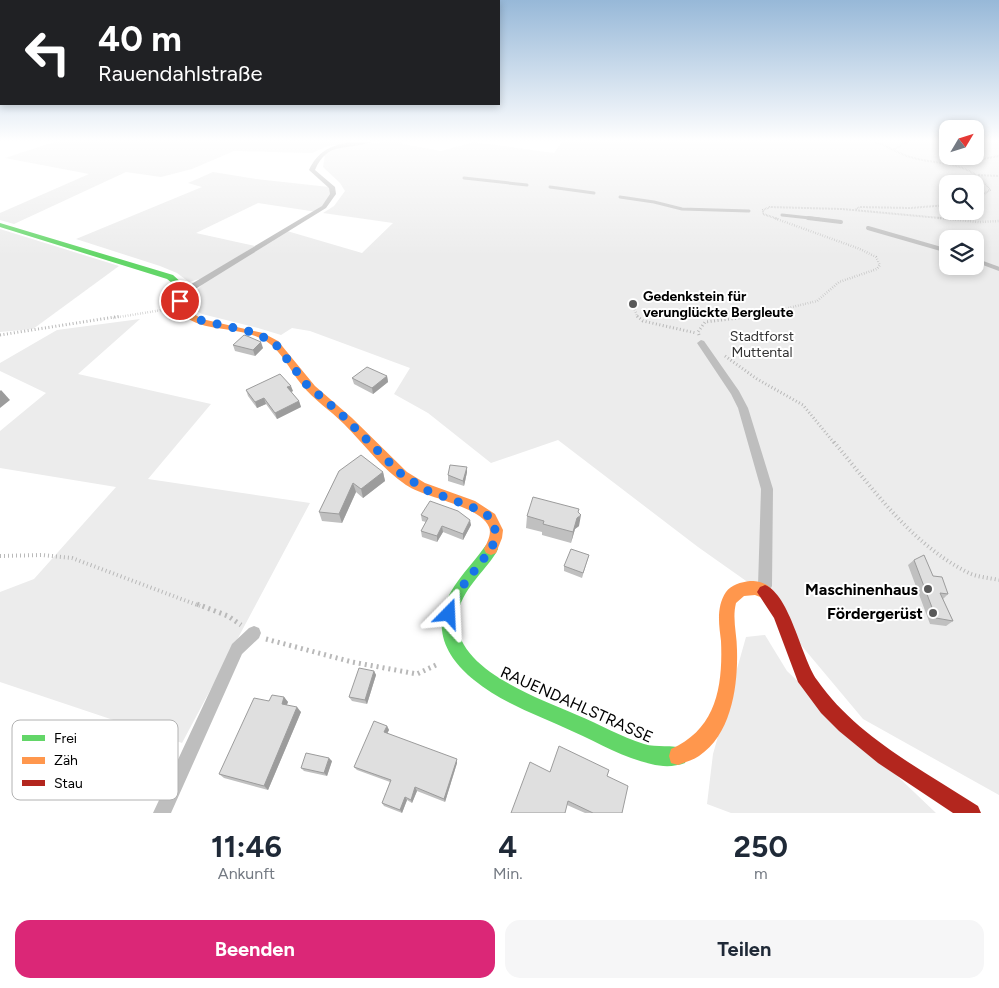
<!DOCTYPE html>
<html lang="de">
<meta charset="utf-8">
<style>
body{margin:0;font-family:Figtree,sans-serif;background:#f6f6f7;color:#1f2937;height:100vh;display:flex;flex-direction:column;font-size:19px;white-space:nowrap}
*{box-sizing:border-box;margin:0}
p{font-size:16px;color:#747a83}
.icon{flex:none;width:28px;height:28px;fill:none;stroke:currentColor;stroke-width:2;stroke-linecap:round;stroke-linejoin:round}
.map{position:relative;height:813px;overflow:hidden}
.drawer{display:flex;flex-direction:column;background:#fff;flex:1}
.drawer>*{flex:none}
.hud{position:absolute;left:0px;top:0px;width:500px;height:105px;box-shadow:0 2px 8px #0003;background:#202124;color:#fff;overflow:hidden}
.needle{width:32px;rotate:52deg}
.tools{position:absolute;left:939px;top:120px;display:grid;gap:10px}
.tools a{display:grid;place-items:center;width:45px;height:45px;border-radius:10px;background:#fff;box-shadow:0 2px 8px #0003;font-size:25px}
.pin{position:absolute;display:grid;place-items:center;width:42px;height:42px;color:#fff;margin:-21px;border:2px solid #fff;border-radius:50%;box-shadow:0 1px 5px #0007}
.me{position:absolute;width:55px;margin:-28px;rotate:21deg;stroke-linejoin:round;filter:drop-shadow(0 0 4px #0008)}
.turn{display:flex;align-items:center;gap:18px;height:105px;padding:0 15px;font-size:22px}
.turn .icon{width:65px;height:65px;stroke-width:2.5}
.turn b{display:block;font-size:35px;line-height:42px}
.eta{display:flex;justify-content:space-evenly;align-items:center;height:85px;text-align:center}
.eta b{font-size:30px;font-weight:700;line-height:35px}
.button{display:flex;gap:10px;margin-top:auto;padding:10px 15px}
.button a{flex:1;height:58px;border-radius:15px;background:#db2777;color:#fff;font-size:20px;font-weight:700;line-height:58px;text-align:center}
.button a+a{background:#f6f6f7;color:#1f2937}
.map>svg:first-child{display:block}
</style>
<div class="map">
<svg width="999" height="813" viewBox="0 0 999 813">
<rect width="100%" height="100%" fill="#fff"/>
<!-- green -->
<g fill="#ececec" fill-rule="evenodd">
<path d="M54,142H360L327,146L312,153L234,151L192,169L161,177L126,172L14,224L0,220V213L89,174L5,158Z"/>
<path d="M384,142H401L402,144L441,151L474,142L554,153L562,142H947L948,156H975V142H999V795L863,719L749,583L698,547L558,440L491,463L428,413L394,394L410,368L310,331L292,328L281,335L258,328L202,314L193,309L188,302L203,283L287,231L362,253L393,223L323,213L334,206L345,191L340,183L323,167L325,155C341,143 365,144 384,142ZM948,184H975V211H948ZM948,239H975V266H948Z"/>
<path d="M213,172L256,179L329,187L335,192L317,212L258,203L196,233L255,246L203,278L189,282L177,273L160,266L76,239L202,187L188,183Z"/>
<path d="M0,229L119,266L33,329L0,332Z"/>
<path d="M140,319L78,374L211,404L148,479L310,503L182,743L0,682V592L34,579L116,487L0,468V431L46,393L0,371V363L57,330Z"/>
<path d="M765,635L787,671L936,813H731L707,804L713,754L746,637Z"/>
</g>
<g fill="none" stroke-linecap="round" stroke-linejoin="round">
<!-- stream-far1 -->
<g stroke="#bfbfbf" stroke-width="3">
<path d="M464,178L527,185"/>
<path d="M550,187L594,193"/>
<path d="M620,197L654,202L682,209L749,211"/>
<path d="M782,215L819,219"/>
</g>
<!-- stream -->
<g stroke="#bfbfbf" stroke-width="4">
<path d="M808,218L841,222"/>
<path d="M868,228L948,251"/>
<path d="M975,260L999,269"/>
</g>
<!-- path-far4 -->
<g stroke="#b9b9b9" stroke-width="2" stroke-dasharray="0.5 1" stroke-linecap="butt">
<path d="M875,142C886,145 896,152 907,156C940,167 968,158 990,190L975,200"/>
<path d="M895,149L907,142"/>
<path d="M956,164L999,156"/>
<path d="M956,164L958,156"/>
<path d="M978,175L999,176"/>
<path d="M856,209L860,207L910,208L948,205"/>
<path d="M778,219L763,214V210L770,207L842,209L951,219"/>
</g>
<!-- path-far3 -->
<g stroke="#b9b9b9" stroke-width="2.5" stroke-dasharray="0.5 2" stroke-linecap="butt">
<path d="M938,218L979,222L999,221"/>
<path d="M630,303H636L633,305Z"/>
<path d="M633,305L638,318"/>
<path d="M113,318L162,310"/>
<path d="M747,318L817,301L839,282L877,269L880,265L876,257L860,249L774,218"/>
</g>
<!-- path-far2 -->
<g stroke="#b9b9b9" stroke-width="3" stroke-dasharray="1 2.5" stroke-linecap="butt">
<path d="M637,316L643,321L696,333"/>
<path d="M0,335L121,316"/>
<path d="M699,335L698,332L705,322L755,316"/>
<path d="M725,356L757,379L803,405L835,444"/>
</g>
<!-- path-far1 -->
<g stroke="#b9b9b9" stroke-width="4" stroke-dasharray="1 3" stroke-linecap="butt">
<path d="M834,442C874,490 912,545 969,573C977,577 990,578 999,580"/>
<path d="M0,556L42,555L72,558L200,606"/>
</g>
<!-- path -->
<g stroke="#b9b9b9" stroke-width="5" stroke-dasharray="2 4" stroke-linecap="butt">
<path d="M197,604L228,616L241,625"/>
<path d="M266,639L352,662L417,674L436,665"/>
</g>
<!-- lane -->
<g fill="#bebebe" fill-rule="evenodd">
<path d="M351,142H371C348,151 328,140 315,170L335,187L336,194L326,208L184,296H178V292L322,206L330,194L329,188L309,170C318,151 331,145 351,142Z"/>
<path d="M701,340L704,341L739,391L748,408L773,489L772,586L770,590L765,592L760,590L758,586L761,489L738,408L731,394L697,343Z"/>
<path d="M254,626L259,628L261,633L259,638L242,654L171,813H153L232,644L249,628Z"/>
</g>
<!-- fast -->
<g fill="#63d668" fill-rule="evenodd">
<path d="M0,223L173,275L184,285V306L186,309L181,312L178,311L174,306L176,286L167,279L0,227Z"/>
<path d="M491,543L496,545L498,549L496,553C484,572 461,591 458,614C449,668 539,698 577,715C599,724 621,737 644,744C657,748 672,744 685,749L687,756L685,763C674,767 663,767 651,764C624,758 599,743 574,732C540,716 503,704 474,680C458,667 444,650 442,630C437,596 469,570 486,545Z"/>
</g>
<!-- slow -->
<g fill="#ff974d" fill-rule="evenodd">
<path d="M181,306L202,319L263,333L278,341L315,386L352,418L407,472L425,483L475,501L495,514L503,530L502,538L496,553L491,555L486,553L484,549C487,543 492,534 489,527C481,506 425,498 406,485C382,469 364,444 344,424C330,410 314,400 302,385C290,371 282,351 266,341C238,324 202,335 178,311V307Z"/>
<path d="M750,581C759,581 769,583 773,592L770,597L765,599L755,595L744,596L736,603C732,619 737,634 737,650C738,685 732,734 699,756C693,760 685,762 678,765L671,763L669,756L671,749C716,729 723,687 721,641C719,625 716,607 726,592C731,585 741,582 750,581Z"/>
</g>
<!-- jam -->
<path fill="#b3261e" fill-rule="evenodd" d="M765,585C790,595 801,657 817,680C856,736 922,770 978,806L981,813H953L878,763L839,731L821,713L798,682L774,618L757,592L760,587Z"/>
</g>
<!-- wall -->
<g fill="#c0c0c0">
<path d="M233,345L263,348L255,356L235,351Z"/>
<path d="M387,376L388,382L373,394L354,384L352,378Z"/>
<path d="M246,390L293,391L291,392L299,401L301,407L277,419L266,404L257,408L248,396Z"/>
<path d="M339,471L383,472L385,481L363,498L356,492L342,523L322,521L319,512Z"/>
<path d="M467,472L464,486L448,481V475Z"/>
<path d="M578,512L579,526L575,529L571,543L542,535V532L526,528L527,516Z"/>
<path d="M421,515L471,525L463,540L443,532L437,542L422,537L421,531L426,522L422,521Z"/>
<path d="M589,555L582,578L564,571V566Z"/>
<path d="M914,560L933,576L948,594L943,599L953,621L946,626L930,624L908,565Z"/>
<path d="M374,671L376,675L367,704L352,701L349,697Z"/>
<path d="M284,697L288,702L287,705L301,712L268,790L224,778L219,774L269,701Z"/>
<path d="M387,726L389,730L387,733L457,763L445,802L417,791L412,803L407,800L402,813L384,806L382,803L390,782L357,770L354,767Z"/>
<path d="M332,761L327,776L304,771L301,768Z"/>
<path d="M550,772L607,776L622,813H585L567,805Z"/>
</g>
<!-- shaded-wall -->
<g fill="#9c9c9c">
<path d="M261,342L263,348L255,356L253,350Z"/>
<path d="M387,376L388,382L373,394L372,388Z"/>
<path d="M291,386L293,391L289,393L287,387Z"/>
<path d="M1,390L10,400L0,408V391Z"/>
<path d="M264,398L266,404L257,408L255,402Z"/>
<path d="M299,401L301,407L277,419L275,413Z"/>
<path d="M467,467V472L464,486L463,481Z"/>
<path d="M383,472L385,481L363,498L361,489Z"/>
<path d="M353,483L356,492L342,523L339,514Z"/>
<path d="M581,515L579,526L575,529L571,543L573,532L577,518Z"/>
<path d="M470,520L471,525L463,540V534Z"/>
<path d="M442,526L443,532L437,542V536Z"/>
<path d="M374,671L376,675L367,704L365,700Z"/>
<path d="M284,697L288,702L285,708L282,704Z"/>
<path d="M297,707L301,712L268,790L264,786Z"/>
<path d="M387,726L389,730L386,736L384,732Z"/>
<path d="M329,758L332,761L327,776L324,773Z"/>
<path d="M457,759V763L445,802L444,799Z"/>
<path d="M415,787L417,791L412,803L411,800Z"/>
<path d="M405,797L407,800L402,813L400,810Z"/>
</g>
<!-- building -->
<g fill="#dfdfdf" stroke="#9c9c9c">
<path d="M244,335L247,336L261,342L253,350L233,345Z"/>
<path d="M367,367L387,376L372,388L352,378Z"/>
<path d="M280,374L291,386L287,387L299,401L275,413L264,398L255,402L246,390Z"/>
<path d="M361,455L383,472L361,489L353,483L339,514L319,512L339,471Z"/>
<path d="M450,465L467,467L463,481L448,475Z"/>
<path d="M533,497L579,509L578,512L581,515L577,518L573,532L543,524L544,521L527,516Z"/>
<path d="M430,501L458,511L470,520L463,534L442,526L437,536L421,531L428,518L421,515Z"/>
<path d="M571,549L589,555L583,573L564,566Z"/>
<path d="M924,555L933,576L942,577L948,594L940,593L953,621L936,618L914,560Z"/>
<path d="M359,668L374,671L365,700L349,697Z"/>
<path d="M272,695L284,697L282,704L297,707L264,786L219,774L254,698L269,701Z"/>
<path d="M374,721L387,726L384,732L457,759L444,799L415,787L411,800L405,797L400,810L382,803L391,780L354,767Z"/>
<path d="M559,746L609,770L607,776L628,786L622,813H593L568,801L565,813H511L530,762L550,772Z"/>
<path d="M306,753L329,758L324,773L301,768Z"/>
</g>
<!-- sky -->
<linearGradient id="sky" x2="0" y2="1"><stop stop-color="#97b8d8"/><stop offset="0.55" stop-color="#fff"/><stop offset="1" stop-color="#fff" stop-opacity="0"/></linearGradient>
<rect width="999" height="256" fill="url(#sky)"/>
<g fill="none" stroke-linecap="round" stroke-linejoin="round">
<!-- route -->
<path stroke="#1a73e8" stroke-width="9" stroke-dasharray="0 16.2" d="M180,301L181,310L191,318L252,332L274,342L306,384L340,413L400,473L426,490L472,507L486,514L492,520L496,533L492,548L458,592L449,614"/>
</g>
<!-- markers -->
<g fill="#595959" stroke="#fff" stroke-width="2">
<circle cx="633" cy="304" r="5"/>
<circle cx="928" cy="589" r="5"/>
<circle cx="933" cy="613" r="5"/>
</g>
<g text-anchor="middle" stroke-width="4" stroke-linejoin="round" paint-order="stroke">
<!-- poi labels -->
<g font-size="14" font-weight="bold" fill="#000" stroke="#fff" text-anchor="start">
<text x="643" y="301">Gedenkstein für<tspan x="643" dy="16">verunglückte Bergleute</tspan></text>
</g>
<!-- park labels -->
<g font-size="14" fill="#333" stroke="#fff">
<text x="762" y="341">Stadtforst<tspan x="762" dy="16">Muttental</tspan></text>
</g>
<!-- near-poi labels -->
<g font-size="16" font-weight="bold" fill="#000" stroke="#fff" text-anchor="end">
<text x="918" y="595">Maschinenhaus</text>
<text x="923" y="619">Fördergerüst</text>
</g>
<!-- near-street labels -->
<g font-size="16" fill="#000" stroke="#fff">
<text transform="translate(577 704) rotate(24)" y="6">RAUENDAHLSTRASSE</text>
</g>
</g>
<!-- legend -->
<rect x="12" y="720" width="166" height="80" rx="8" fill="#fff" stroke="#b2b2b2" stroke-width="1"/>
<rect x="22" y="735" width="23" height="6" fill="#63d668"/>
<rect x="22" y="757" width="23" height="7" fill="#ff974d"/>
<rect x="22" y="780" width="23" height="6" fill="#b3261e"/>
<g font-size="14" fill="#000">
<text x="54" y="743">Frei</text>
<text x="54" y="765">Zäh</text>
<text x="54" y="788">Stau</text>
</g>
</svg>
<div class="tools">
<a><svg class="needle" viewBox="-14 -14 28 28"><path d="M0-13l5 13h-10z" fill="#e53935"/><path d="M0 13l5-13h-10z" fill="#747a83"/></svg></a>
<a><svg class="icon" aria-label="search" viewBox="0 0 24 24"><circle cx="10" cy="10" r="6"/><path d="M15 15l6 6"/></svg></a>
<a><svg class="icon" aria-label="layers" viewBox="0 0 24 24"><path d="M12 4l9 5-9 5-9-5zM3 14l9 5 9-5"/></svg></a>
</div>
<div class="pin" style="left:180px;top:301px;background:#d93025"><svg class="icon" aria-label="arrive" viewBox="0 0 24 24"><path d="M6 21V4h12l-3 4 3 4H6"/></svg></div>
<svg class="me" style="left:449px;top:614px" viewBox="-20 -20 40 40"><path d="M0-17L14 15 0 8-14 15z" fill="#1a73e8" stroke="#fff" stroke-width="4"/></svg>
<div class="hud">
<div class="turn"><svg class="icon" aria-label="left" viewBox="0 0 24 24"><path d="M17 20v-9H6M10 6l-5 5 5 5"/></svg><div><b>40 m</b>Rauendahlstraße</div></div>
</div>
</div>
<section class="drawer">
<div class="eta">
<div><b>11:46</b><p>Ankunft</p></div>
<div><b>4</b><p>Min.</p></div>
<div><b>250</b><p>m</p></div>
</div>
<div class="button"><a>Beenden</a><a>Teilen</a></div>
</section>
